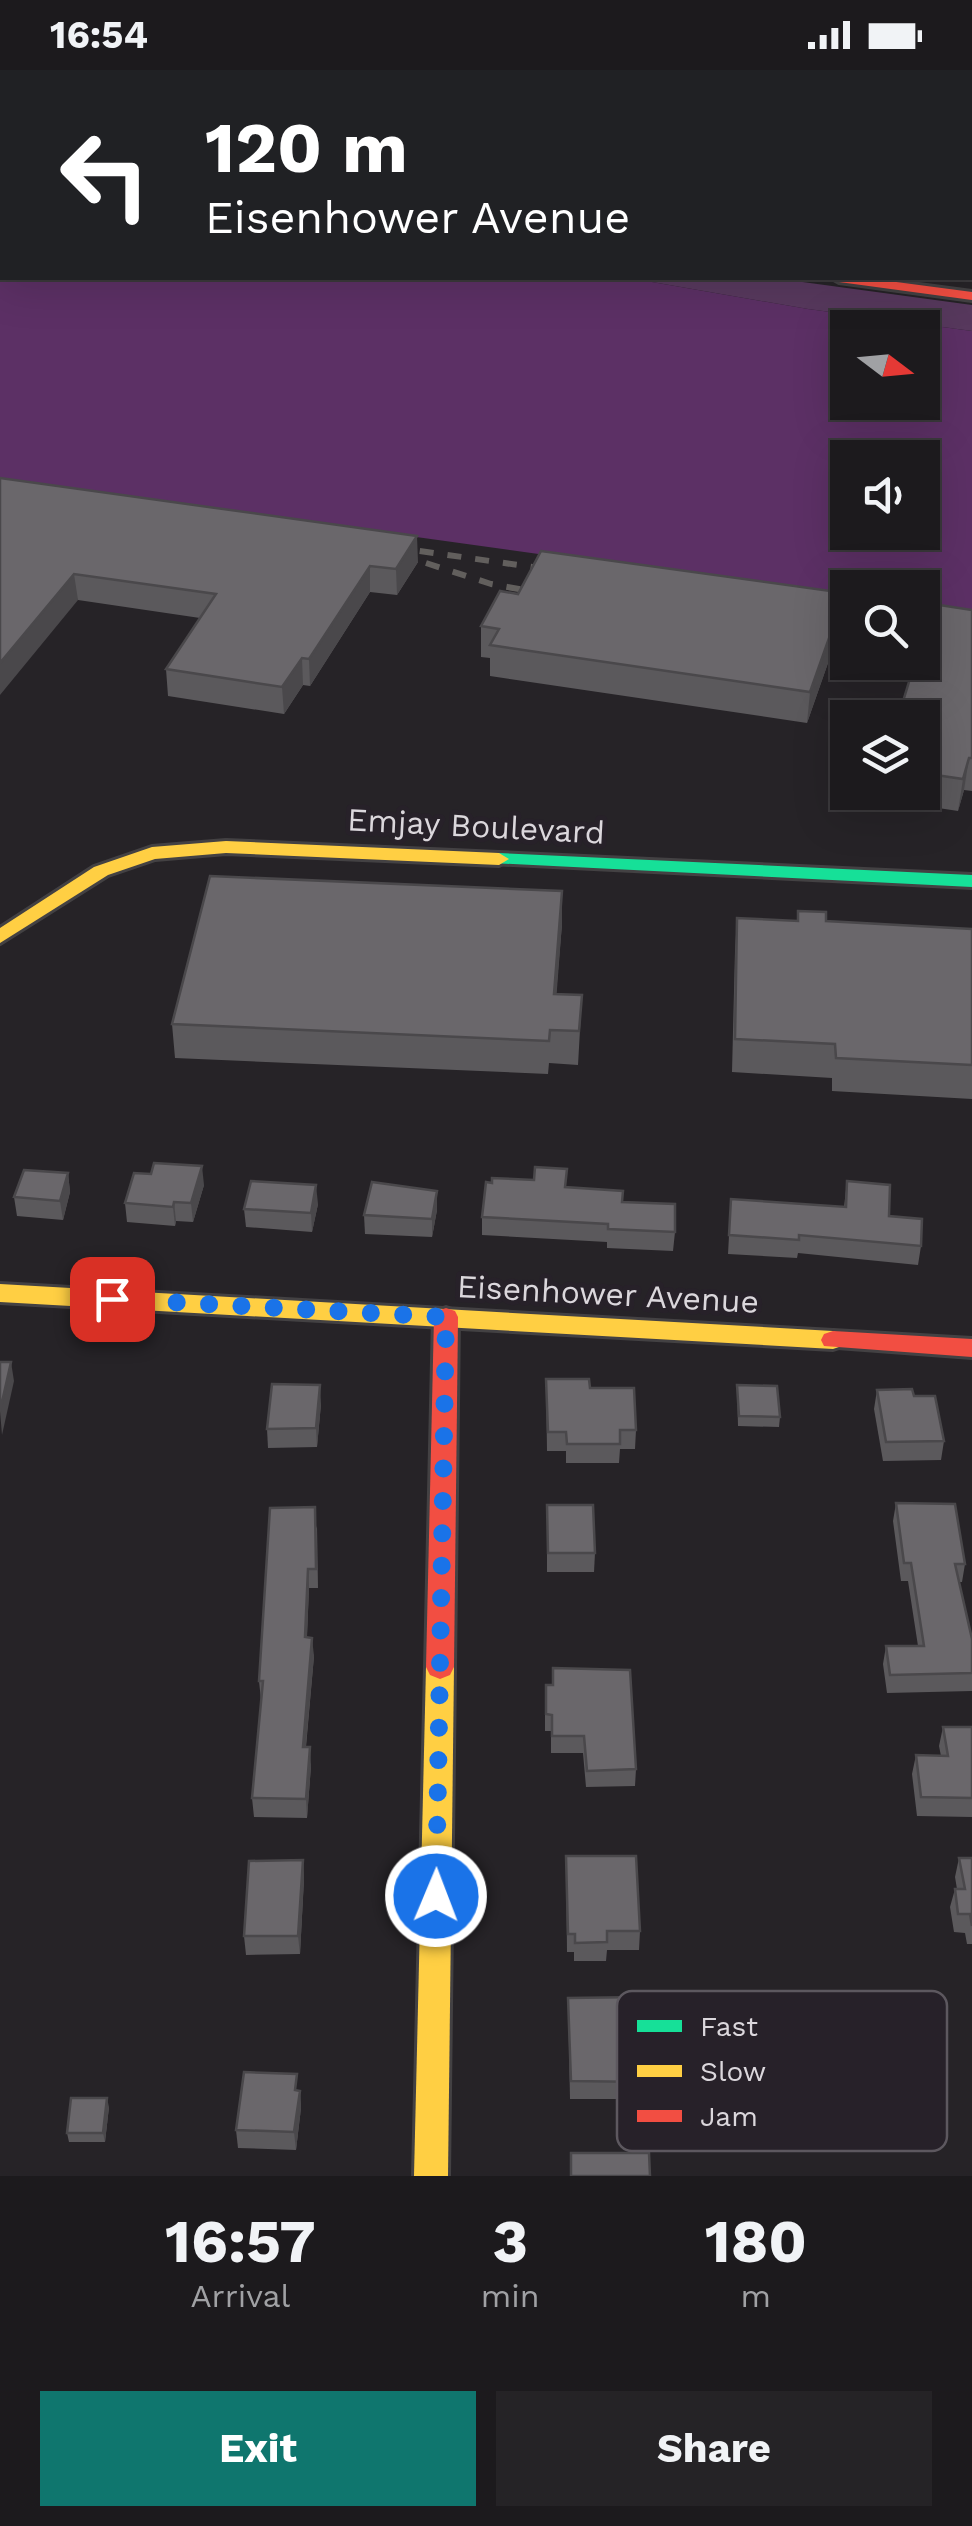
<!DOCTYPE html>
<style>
body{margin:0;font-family:"Work Sans",sans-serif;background:#252326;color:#f1f3f6;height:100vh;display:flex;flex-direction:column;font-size:38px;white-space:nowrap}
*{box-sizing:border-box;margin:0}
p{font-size:32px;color:#a0a1a4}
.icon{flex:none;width:55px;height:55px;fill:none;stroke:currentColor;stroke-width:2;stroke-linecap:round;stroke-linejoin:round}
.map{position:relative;height:2106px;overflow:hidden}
.side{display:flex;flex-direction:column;background:#1c1a1d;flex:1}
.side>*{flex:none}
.top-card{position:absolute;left:0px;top:0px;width:972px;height:210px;box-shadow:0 10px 40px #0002,0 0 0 2px #3a383b;background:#202124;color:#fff;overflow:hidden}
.needle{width:65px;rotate:106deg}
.tools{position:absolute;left:830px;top:240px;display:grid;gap:20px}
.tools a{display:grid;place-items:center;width:110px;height:110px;border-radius:0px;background:#1c1a1d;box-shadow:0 10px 40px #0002,0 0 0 2px #3a383b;font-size:50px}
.pin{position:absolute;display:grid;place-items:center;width:85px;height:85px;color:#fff;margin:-42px;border-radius:20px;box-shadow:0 5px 15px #0006}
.me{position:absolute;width:110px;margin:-55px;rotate:1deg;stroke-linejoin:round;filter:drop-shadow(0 0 8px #0008)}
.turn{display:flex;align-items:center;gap:35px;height:210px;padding:0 40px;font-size:45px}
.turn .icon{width:130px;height:130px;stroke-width:2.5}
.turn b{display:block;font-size:70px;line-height:85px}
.eta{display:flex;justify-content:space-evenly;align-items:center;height:170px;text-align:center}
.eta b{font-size:60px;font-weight:700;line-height:70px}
.button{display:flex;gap:20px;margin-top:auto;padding:20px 40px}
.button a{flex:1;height:115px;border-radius:0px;background:#0f766e;color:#fff;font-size:40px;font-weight:700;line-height:115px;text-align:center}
.button a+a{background:#252326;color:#f1f3f6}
.status{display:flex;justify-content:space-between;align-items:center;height:70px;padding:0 50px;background:#1c1a1d;direction:ltr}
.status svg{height:28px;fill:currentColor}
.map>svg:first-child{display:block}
</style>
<div class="status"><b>16:54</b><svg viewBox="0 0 49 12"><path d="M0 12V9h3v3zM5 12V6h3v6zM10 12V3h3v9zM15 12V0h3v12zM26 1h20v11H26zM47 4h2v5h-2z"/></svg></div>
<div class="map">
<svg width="972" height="2106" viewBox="0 0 972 2106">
<rect width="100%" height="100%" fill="#262327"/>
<!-- green -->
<path fill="#58395e" d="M629,208H773L972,235V261L808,239Z"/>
<!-- forest -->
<g fill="#5c3065" fill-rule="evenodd">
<path d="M0,0H572L602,2H2V64Z"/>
<path d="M0,126L2,208H629L808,239L972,261V545L923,538L922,518H848L847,527L0,409ZM848,258H922V332H848ZM848,388H922V462H848Z"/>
</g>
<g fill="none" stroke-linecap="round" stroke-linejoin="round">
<defs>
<g id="fast">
<rect x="0" y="99" width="2" height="8"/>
<rect x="970" y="177" width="2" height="8"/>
<path d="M499,783L972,805V817L492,793L489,789L492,785Z"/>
</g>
<g id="slow">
<path d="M226,771L499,783L509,789L499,795L226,783L155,789L108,805L0,873V858L94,797L152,777Z"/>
<path d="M0,1214L833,1261L842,1264L845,1270L842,1276L833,1279L0,1232Z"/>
<path d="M440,1585L450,1589L454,1597L448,2106H414L426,1597L430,1589Z"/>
</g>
<g id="jam">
<path d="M832,208H866L972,222V230L839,212Z"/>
<path d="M446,1238L455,1241L458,1247L454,1597L450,1605L440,1609L430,1605L426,1597L434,1247L437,1241Z"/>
<path d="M833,1261L972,1269V1287L824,1276L821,1270L824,1264Z"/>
</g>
</defs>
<!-- fast casing -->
<use href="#fast" stroke="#434143" stroke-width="6"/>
<!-- slow casing -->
<use href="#slow" stroke="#434143" stroke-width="6"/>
<!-- jam casing -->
<use href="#jam" stroke="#434143" stroke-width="6"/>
<!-- path -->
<path stroke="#56524d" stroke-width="4" stroke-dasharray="5 2.5" stroke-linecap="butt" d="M525,0L553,2"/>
<!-- fast -->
<use href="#fast" fill="#16e098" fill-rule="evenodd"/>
<!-- slow -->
<use href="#slow" fill="#ffcf43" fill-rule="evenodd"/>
<!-- jam -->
<use href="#jam" fill="#f24e42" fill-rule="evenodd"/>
<!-- rail-far1 -->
<path stroke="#625f5d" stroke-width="5" stroke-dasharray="10 10" stroke-linecap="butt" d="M664,0L690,2"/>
<!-- rail -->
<g stroke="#625f5d" stroke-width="6" stroke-dasharray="14 14" stroke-linecap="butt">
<path d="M392,477L560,501"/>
<path d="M426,493L491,514L546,524"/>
<path d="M813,540L848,547"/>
</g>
</g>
<!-- wall -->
<g fill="#5b595c">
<path d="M0,408L418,492L397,525L370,522L310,616L303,615L284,644L168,626L166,599L200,548L78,530Z"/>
<path d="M518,524L842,553L807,653L490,606V588L481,587V556Z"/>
<path d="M972,540V721L964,720L958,741L879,729V722H922V648Z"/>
<path d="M798,841L826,851L972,859V1029L832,1021V1008L732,1002L735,881L737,848L797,851Z"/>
<path d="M562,854L556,924L582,925L578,995L549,993L548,1004L175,988L172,954Z"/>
<path d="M68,1103L70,1122L63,1150L17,1146L14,1127Z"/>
<path d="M847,1111L889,1146L921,1176L918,1195L798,1183L797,1188L728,1184L731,1129L844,1137Z"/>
<path d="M204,1115L193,1152L176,1151L175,1156L127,1152L125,1133Z"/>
<path d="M566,1118L622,1132L675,1162L673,1181L607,1178V1172L482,1165V1147Z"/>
<path d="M318,1134L312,1162L246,1157L244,1139Z"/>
<path d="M437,1140L432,1167L365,1164L364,1145Z"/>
<path d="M546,1309L590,1318L636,1360L635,1379H620L619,1393H566V1381H547Z"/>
<path d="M737,1315L780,1347L779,1357L738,1356Z"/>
<path d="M877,1320L914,1326L944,1371L941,1390L883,1391L874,1339Z"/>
<path d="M321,1334L317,1377L268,1378L267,1359Z"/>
<path d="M896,1433L965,1494L962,1512H959L972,1569V1621L887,1623L883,1594L886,1576H918L908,1511H901L893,1451Z"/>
<path d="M547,1435L595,1483L594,1502H547Z"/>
<path d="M317,1456L318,1518H309L307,1567L314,1586L306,1677L311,1696L307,1748L254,1747L252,1728L261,1630L259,1611Z"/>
<path d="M545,1632L636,1699L635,1716L586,1717L583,1683H551V1661H545Z"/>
<path d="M943,1657H972V1747L917,1746L912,1704L916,1685L941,1686L939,1676Z"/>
<path d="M566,1786L640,1861L639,1880H607L606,1891H574V1882H567Z"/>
<path d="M959,1788H972V1874H967L965,1863L954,1862L950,1837L955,1819H957L955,1807Z"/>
<path d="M303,1790L304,1809L300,1884L246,1885L244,1866Z"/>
<path d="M568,1928L647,2012L646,2029H570Z"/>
<path d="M298,2020L300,2021L301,2038L296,2080L238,2078L236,2060Z"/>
<path d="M109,2037L105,2072H69L67,2063Z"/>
</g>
<!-- shaded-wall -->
<g fill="#4a484b">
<path d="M417,466L418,492L397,525L396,499Z"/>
<path d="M370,496V522L310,616L309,589Z"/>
<path d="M74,504L78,530L0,625V593Z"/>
<path d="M845,523L842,553L807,653L810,622Z"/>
<path d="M302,588L303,615L284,644L282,617Z"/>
<path d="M969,688L964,720L958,741L963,709Z"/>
<path d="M562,821V854L554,958V924Z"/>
<path d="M202,1096L204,1115L193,1152L191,1133Z"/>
<path d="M68,1103L70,1122L63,1150L60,1131Z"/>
<path d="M316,1115L318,1134L312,1162L311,1143Z"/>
<path d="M437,1121V1140L432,1167V1149Z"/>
<path d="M174,1132L176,1151L175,1156L173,1137Z"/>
<path d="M11,1292L14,1311L2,1365L0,1341Z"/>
<path d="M320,1315L321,1334L317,1377L316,1358Z"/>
<path d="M308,1499L309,1518L306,1586L305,1567Z"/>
<path d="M312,1568L314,1586L304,1696L303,1677Z"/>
<path d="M310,1677L311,1696L307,1748L306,1729Z"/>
<path d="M303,1790L304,1809L300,1884L298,1866Z"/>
<path d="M300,2021L301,2038L296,2080L294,2062Z"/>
<path d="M107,2028L109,2037L105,2072L103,2063Z"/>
</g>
<!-- building -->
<g fill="#6a676b" stroke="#4a484b" stroke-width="2.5">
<path d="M0,408L417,466L396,499L370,496L309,589L302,588L282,617L166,599L216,524L74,504L0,593Z"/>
<path d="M541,481L845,523L810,622L490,575L499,559L481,556L500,521L518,524Z"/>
<path d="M933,534L972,540V688H969L963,709L922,703V648H898L915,592H922V567Z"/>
<path d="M210,806L562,821L554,924L582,925L579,961L550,960L549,971L172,954Z"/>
<path d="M798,841L826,842V851L972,859V995L836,988L835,974L735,969L737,848L798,851Z"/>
<path d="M154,1093L202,1096L191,1133L174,1132L173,1137L125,1133L134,1103L151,1104Z"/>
<path d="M535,1097L567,1099L565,1117L623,1121L622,1132L675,1134V1162L608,1159V1154L482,1147L486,1112L492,1113V1108L534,1110Z"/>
<path d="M24,1100L68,1103L60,1131L14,1127Z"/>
<path d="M251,1111L316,1115L311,1143L244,1139Z"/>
<path d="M847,1111L890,1115L889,1146L922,1149L921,1176L799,1165V1170L729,1165L731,1129L846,1137Z"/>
<path d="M372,1112L437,1121L432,1149L364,1145Z"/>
<path d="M0,1292H11L0,1341Z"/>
<path d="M546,1309H589L590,1318H634L636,1360H620V1374H567L566,1362H548Z"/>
<path d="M272,1314L320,1315L316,1358L267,1359Z"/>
<path d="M737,1315L777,1316L780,1347L739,1346Z"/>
<path d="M912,1319L914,1326H935L944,1371L886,1372L877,1320Z"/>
<path d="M896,1433L955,1434L965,1494H955L972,1569V1603L890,1605L886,1576H924L911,1493H904Z"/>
<path d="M547,1435H593L595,1483H548Z"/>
<path d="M315,1437L316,1499H308L305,1567L312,1568L303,1677H310L306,1729L252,1728L263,1611H259L270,1438Z"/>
<path d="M553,1598L630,1600L636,1699L587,1701L584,1666H552V1645L546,1644V1615H553Z"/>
<path d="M943,1657H972V1728L921,1727L916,1685L948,1686Z"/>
<path d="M566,1786H636L640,1861H607V1872L575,1873V1864H568Z"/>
<path d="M959,1788H972V1856L970,1844H958L955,1819H965Z"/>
<path d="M303,1790L298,1866H244L249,1791Z"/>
<path d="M642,1927L647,2012L571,2011L568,1928Z"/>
<path d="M244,2002L297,2004L295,2020L300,2021L294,2062L236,2060Z"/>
<path d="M71,2028H107L103,2063H67Z"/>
<path d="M571,2083H649L650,2106H571Z"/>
</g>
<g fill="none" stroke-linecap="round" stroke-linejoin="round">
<!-- route -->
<path stroke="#1a73e8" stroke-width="18" stroke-dasharray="0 32.4" d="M112,1229L446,1247L436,1826"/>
</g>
<g text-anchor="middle" stroke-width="10" stroke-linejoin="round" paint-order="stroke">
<!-- street labels -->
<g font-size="32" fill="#dbd7dc" stroke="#272129">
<text transform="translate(476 756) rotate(3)" y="11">Emjay Boulevard</text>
<text transform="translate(608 1224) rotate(3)" y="11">Eisenhower Avenue</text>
</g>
</g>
<!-- legend -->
<rect x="617" y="1921" width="330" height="160" rx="15" fill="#272129" stroke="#5d585f" stroke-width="2.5"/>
<rect x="637" y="1950" width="45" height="12" fill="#16e098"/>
<rect x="637" y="1995" width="45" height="12" fill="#ffcf43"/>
<rect x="637" y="2040" width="45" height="12" fill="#f24e42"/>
<g font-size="28" fill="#dbd7dc">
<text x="700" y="1966">Fast</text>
<text x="700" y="2011">Slow</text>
<text x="700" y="2056">Jam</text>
</g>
</svg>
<div class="tools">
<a><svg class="needle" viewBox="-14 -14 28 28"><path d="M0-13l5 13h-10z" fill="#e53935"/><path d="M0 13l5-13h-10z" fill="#a0a1a4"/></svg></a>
<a><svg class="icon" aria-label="sound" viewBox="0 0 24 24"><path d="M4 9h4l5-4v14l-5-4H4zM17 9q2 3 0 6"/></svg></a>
<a><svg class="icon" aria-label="search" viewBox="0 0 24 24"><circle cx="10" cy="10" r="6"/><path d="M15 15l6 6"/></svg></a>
<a><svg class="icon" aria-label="layers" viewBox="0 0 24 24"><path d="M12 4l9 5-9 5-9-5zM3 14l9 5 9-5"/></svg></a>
</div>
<div class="pin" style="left:112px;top:1229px;background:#d93025"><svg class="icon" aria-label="arrive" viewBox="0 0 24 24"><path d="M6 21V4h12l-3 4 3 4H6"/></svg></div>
<svg class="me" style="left:436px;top:1826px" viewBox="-20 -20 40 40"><circle r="17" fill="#1a73e8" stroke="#fff" stroke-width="3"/><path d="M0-11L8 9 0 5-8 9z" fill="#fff"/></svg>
<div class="top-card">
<div class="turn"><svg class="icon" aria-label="left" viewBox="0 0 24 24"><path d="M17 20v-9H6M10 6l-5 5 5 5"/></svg><div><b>120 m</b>Eisenhower Avenue</div></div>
</div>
</div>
<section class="side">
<div class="eta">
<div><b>16:57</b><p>Arrival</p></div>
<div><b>3</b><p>min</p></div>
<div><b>180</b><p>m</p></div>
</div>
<div class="button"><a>Exit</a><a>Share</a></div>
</section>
